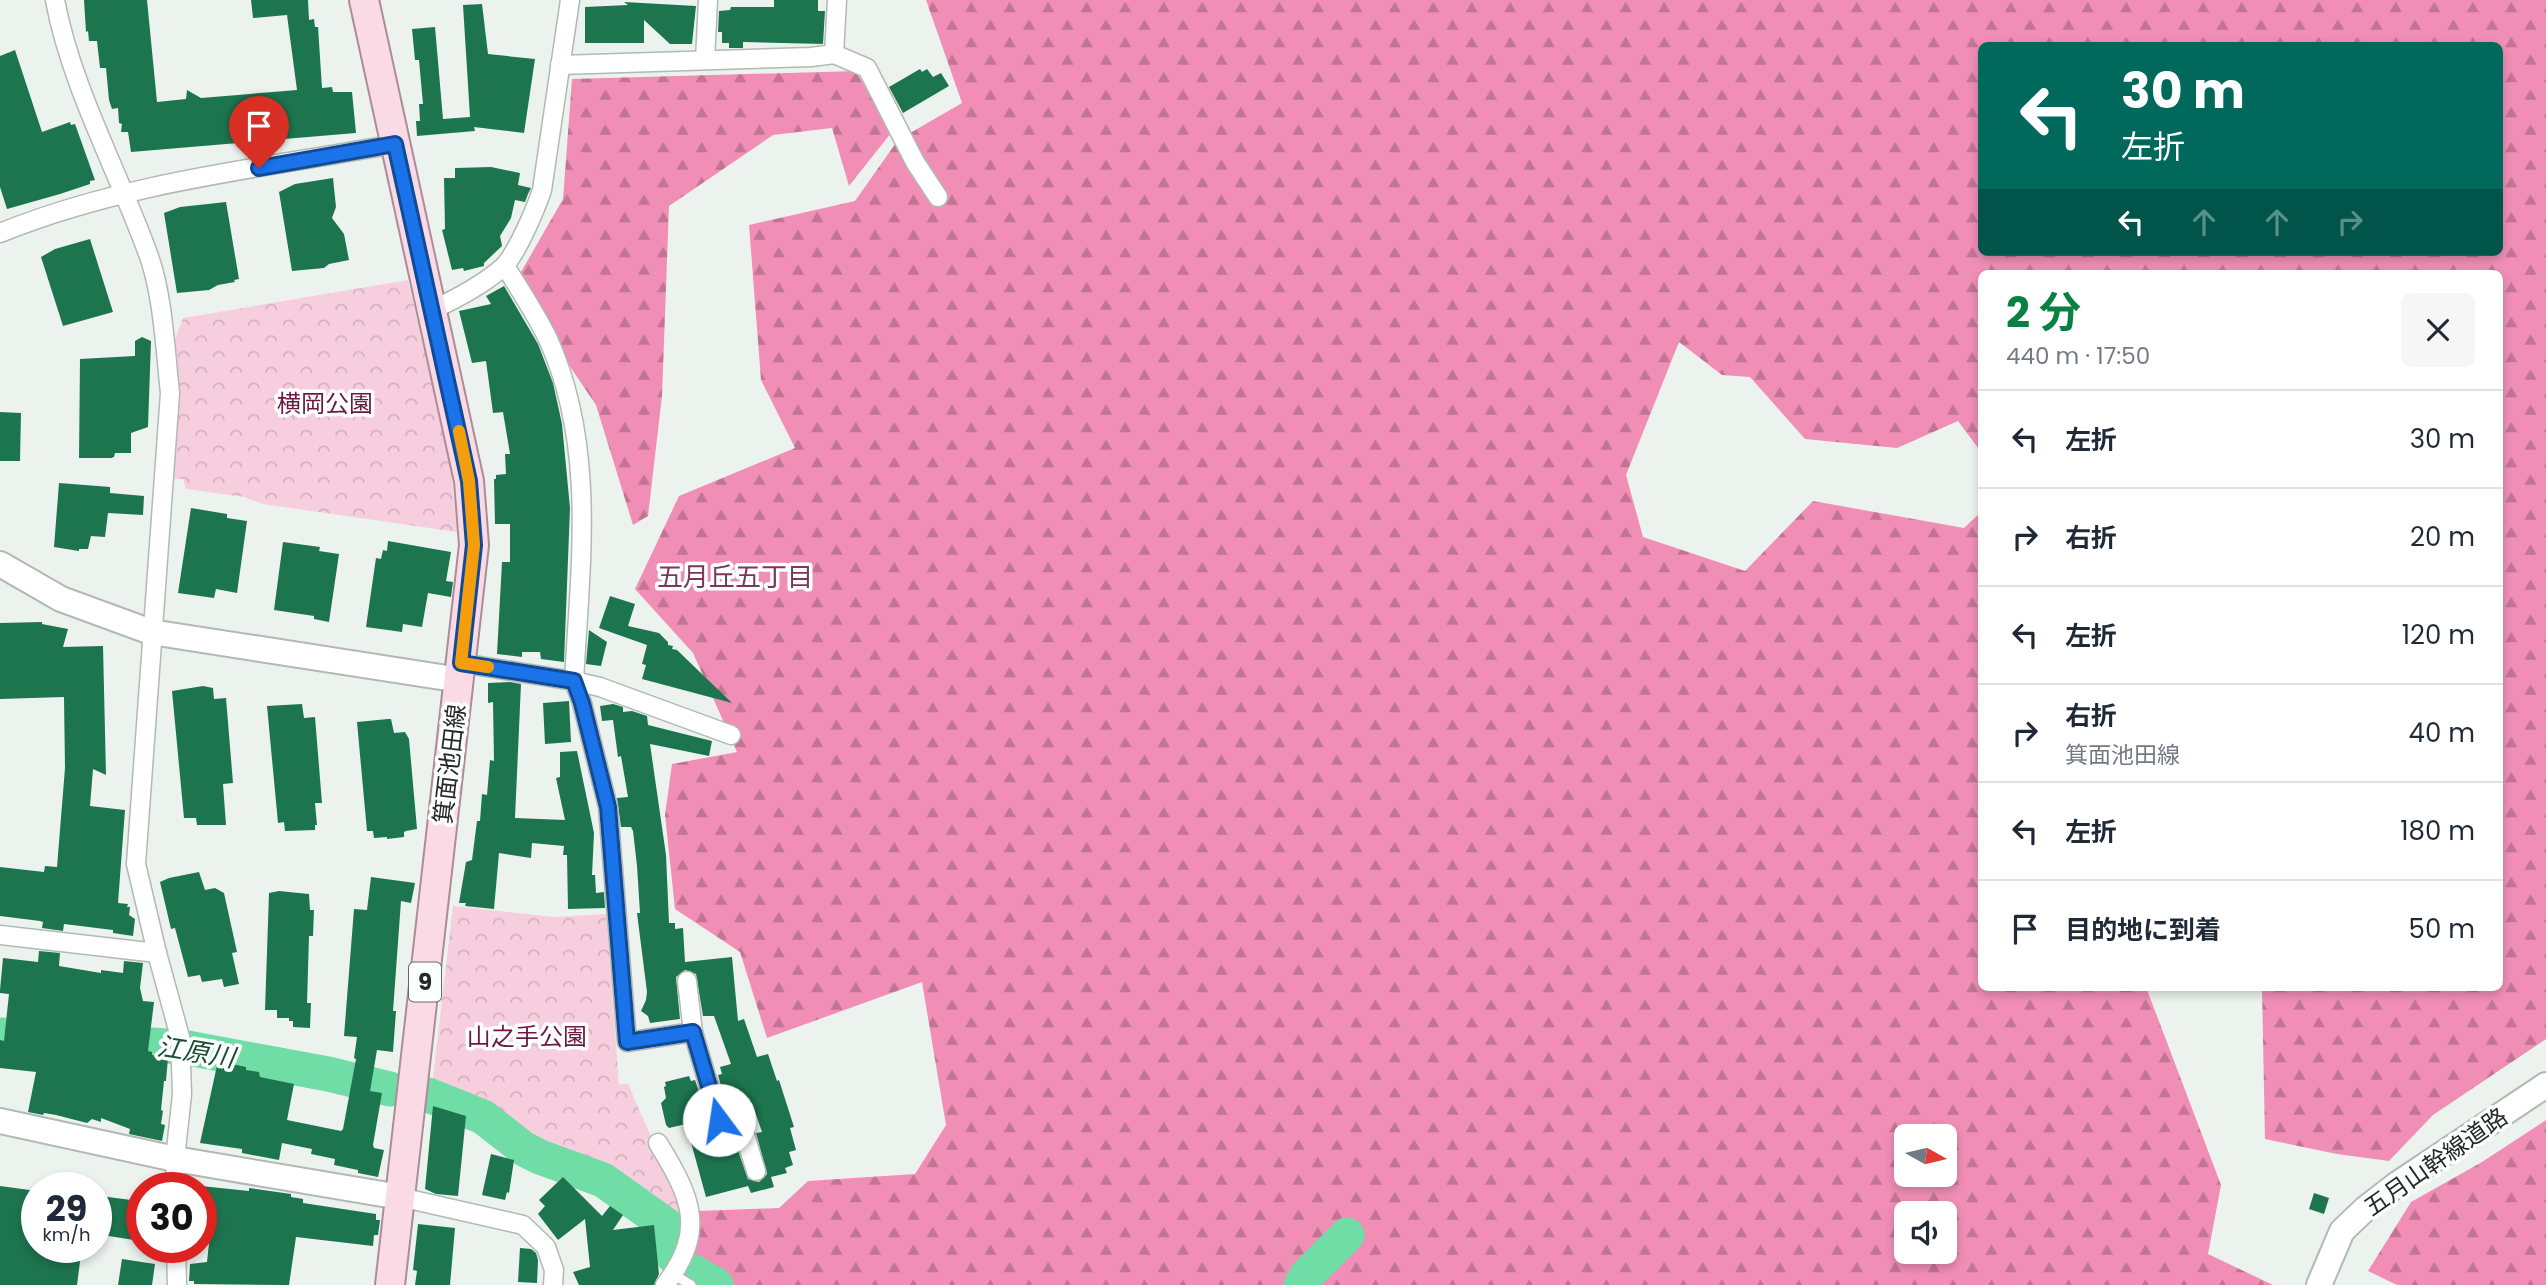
<!DOCTYPE html>
<html lang="ja">
<meta charset="utf-8">
<style>
body{margin:0;font-family:Poppins,"Noto Sans JP",sans-serif;background:#f6f6f7;color:#1f2937;height:100vh;display:flex;flex-direction:column;font-size:26px;white-space:nowrap}
*{box-sizing:border-box;margin:0}
p{font-size:23px;color:#747a83}
.icon{flex:none;width:38px;height:38px;fill:none;stroke:currentColor;stroke-width:2;stroke-linecap:round;stroke-linejoin:round}
.map{position:relative;flex:1;overflow:hidden}
.drawer{position:absolute;left:1978px;top:270px;width:525px;height:721px;display:flex;flex-direction:column;background:#fff;border-radius:10px;box-shadow:0 4px 10px #0003}
.drawer>*{flex:none}
.guide{position:absolute;left:1978px;top:42px;width:525px;height:214px;border-radius:10px;box-shadow:0 4px 10px #0003;background:#00695c;color:#fff;overflow:hidden}
.needle{width:46px;rotate:98deg}
.buttons{position:absolute;left:1894px;top:1124px;display:grid;gap:14px}
.buttons a{display:grid;place-items:center;width:63px;height:63px;border-radius:10px;background:#fff;box-shadow:0 4px 10px #0003;font-size:35px}
.speed{position:absolute;left:21px;top:1172px;display:flex;gap:14px;font-size:35px;font-weight:700;text-align:center}
.speed>*{display:grid;place-content:center;width:91px;height:91px;border-radius:50%;background:#fff;box-shadow:0 4px 10px #0003;line-height:1}
.speed small{font-size:18px;font-weight:400}
.speed .limit{border:10px solid #d22;background:#fff;color:#111}
.pin{position:absolute;display:grid;place-items:center;width:60px;height:60px;color:#fff;margin:-72px -30px;border-radius:50% 50% 50% 0;rotate:-45deg;box-shadow:0 0 7px #0007}
.pin .icon{rotate:45deg}
.me{position:absolute;width:77px;margin:-38px;rotate:346deg;stroke-linejoin:round;filter:drop-shadow(0 0 5px #0008)}
.turn{display:flex;align-items:center;gap:24px;height:147px;padding:0 28px;font-size:32px}
.turn .icon{width:91px;height:91px;stroke-width:2.5}
.turn b{display:block;font-size:49px;line-height:60px}
.lanes{display:flex;align-items:center;height:66px;padding:0 28px;background:#0003;justify-content:center;gap:35px;direction:ltr}
.lanes .off{opacity:.35}
.round{display:grid;place-items:center;flex:none;width:74px;height:74px;border-radius:10px;background:#f6f6f7}
.head{display:flex;align-items:center;justify-content:space-between;height:119px;padding:0 28px}
h1{font-size:42px;font-weight:700;line-height:52px;color:#0b8043}
ul{padding:0;list-style:none}
li{display:flex;align-items:center;gap:21px;height:98px;padding:0 28px;border-top:2px solid #e0e1e3}
li div{flex:1}
li b{display:block;font-size:26px}
li em{font-style:normal}
.map>svg:first-child{display:block}
</style>
<div class="map">
<svg width="2546" height="1285" viewBox="0 0 2546 1285">
<defs>
<pattern id="forest-firs" width="22" height="20" patternUnits="userSpaceOnUse" patternTransform="scale(1.75)"><rect width="22" height="20" fill="#f08eb6"/><path d="M5 1l3.5 6h-7zM16 11l3.5 6h-7z" fill="#c27494"/></pattern>
<pattern id="park-crowns" width="20" height="18" patternUnits="userSpaceOnUse" patternTransform="scale(1.75)"><rect width="20" height="18" fill="#f7cedd"/><path d="M2 6a3 3 0 1 1 6 0M12 15a3 3 0 1 1 6 0" fill="none" stroke="#d4b1be"/></pattern>
</defs>
<rect width="100%" height="100%" fill="#ecf3ee"/>
<!-- forest -->
<g fill="url(#forest-firs)" fill-rule="evenodd">
<path d="M926,0H2546V1039L2433,1115L2389,1161L2337,1154L2265,1139L2262,987H2499V273H1981V452L1958,421L1897,448L1805,439L1750,377L1722,375L1679,342L1626,475L1643,537L1745,571L1813,501L1964,528L1981,512V987H2146L2221,1185L2208,1254L2273,1285H727L674,1262L698,1211L779,1208L808,1181L915,1174L946,1125L922,982L767,1038L740,952L675,909L665,815L672,764L737,752L693,653L635,589L679,496L795,448L761,380L749,225L855,201L898,140L962,103ZM1981,46H2499V252H1981ZM1906,1136H1944V1174H1906ZM1906,1213H1944V1251H1906Z"/>
<path d="M856,71L891,133L849,186L832,128L773,135L669,206L662,396L648,516L633,525L596,405L571,368L521,272L563,199L572,79Z"/>
<path d="M2546,1120V1285H2397L2368,1271L2411,1202L2482,1162Z"/>
</g>
<!-- park -->
<g fill="url(#park-crowns)">
<path d="M408,280L450,463L457,532L263,504L244,497L186,489L183,479H171L178,408L175,339L183,318Z"/>
<path d="M453,906L554,917L606,914L619,1084H628L680,1202L682,1219L677,1249L674,1229L665,1218L605,1175L538,1155L480,1112L431,1094Z"/>
</g>
<g fill="none" stroke-linecap="round" stroke-linejoin="round">
<!-- river -->
<g stroke="#70dca6" stroke-width="35">
<path d="M0,1035L182,1047L328,1074L390,1089"/>
<path d="M428,1095L483,1117L524,1149L540,1157L603,1180L669,1227L672,1235L673,1256L684,1267L716,1285"/>
<path d="M1301,1285L1307,1275L1347,1235"/>
</g>
</g>
<!-- building -->
<g fill="#1d754f">
<path d="M84,0H147L157,102L186,99L187,90L201,98L297,90L287,15L253,18L251,0H308L309,20L314,19L315,27H318L322,88L332,87L333,92H352L356,133L131,152L128,132H121L122,124L119,123L118,108L112,109L109,100L106,68H100L97,41H89L88,31L86,32Z"/>
<path d="M774,0H818V11H825L823,44L743,42V48H729V43H722V32H718L719,11L730,10L731,7H774Z"/>
<path d="M624,2L696,6L692,44H670L644,20V43H585V7L628,5Z"/>
<path d="M482,4L488,54L535,59L524,133L474,127L475,131L417,136L416,121H420L419,104H423L419,60H415L412,29L435,27L443,119L470,117L463,5Z"/>
<path d="M15,50L42,132L70,122L71,125L75,124L95,180L90,181V184L60,194L7,209L0,187V56Z"/>
<path d="M920,69L922,72L927,69L933,77L941,73L949,86L903,113L889,87Z"/>
<path d="M491,167L520,173L518,185L531,188L528,194L525,202L515,200L511,218L500,236L502,246L484,263V266L464,271L463,268L452,270L442,230L445,229L444,178H455V168Z"/>
<path d="M333,178L336,207L332,218L344,234L349,260L329,264L324,268L292,271L279,192L295,184Z"/>
<path d="M226,202L239,279L234,280L235,282L218,285L209,290L177,293L164,213L180,207Z"/>
<path d="M90,239L113,312L63,326L41,257L55,249Z"/>
<path d="M504,286L538,344L553,383L562,424L570,508L564,662L541,659L540,652H522V657L497,654L502,562H510V524H495L494,479H496V475L506,474L505,454H510L503,412L493,413L486,361L472,363L459,311L491,304L486,296Z"/>
<path d="M142,337L151,341L148,427L131,433V453H115L114,457L111,458H79L80,359L135,356V341Z"/>
<path d="M0,412L21,413L20,461H0Z"/>
<path d="M59,483L110,487V493L144,496L143,515L108,513L105,537L91,536L88,549H79V551L54,547Z"/>
<path d="M191,508L227,514V518L247,521L237,593L216,589L214,598L178,593Z"/>
<path d="M388,541L451,552L446,581L453,582L451,597L428,593L422,627L403,624L402,632L366,627L376,558L381,559L383,550L387,551Z"/>
<path d="M283,542L320,547L319,551L339,554L329,622L314,619V616L274,610Z"/>
<path d="M610,596L635,604L628,626L659,633L668,642V645L673,646L672,649L677,650L732,703L642,679L646,665L642,664L647,645L599,628Z"/>
<path d="M42,622V624L68,629L63,647L103,646L106,775L93,769L90,806L125,810L118,903L128,904L127,907H130L129,915L135,919L133,936L113,933V930L64,924L63,931L42,928L43,922L40,921L0,916V867L44,872L45,866L57,867L65,768L64,697L0,699V623Z"/>
<path d="M589,630L607,642L601,666L586,664Z"/>
<path d="M510,682L521,684L515,818L565,820L556,778L560,777V752L577,751L594,833L592,875H595L596,893L604,892L605,908L568,909L567,855H563L564,846L532,843L531,858L499,853L494,909L465,906L466,903H459L466,862L472,860L477,821H480L482,794L487,795L490,760L494,761L493,702L488,703V683Z"/>
<path d="M203,686L213,688L214,699L226,698L233,783L223,784L226,825H197L196,818H184L172,691Z"/>
<path d="M569,701L571,742L545,744L543,703Z"/>
<path d="M302,704L304,718L315,717L322,803H315L317,825H315V830L285,831L284,822L278,823L267,706Z"/>
<path d="M613,704L623,707V712L632,711L647,716L648,725L712,741L709,756L650,744L666,855L669,923H675V929L683,928L685,962L732,957L738,1021L744,1019L757,1057L768,1054L777,1081L779,1080L794,1127L790,1128L796,1150L789,1152L793,1165L785,1168L787,1173L771,1177L774,1187L751,1193L748,1186L706,1197L686,1124L669,1128L666,1125L661,1103L666,1098L664,1087L666,1086L665,1082L689,1076L691,1081L695,1080L711,1127L716,1131L729,1130L732,1140L734,1139L748,1179L759,1182L767,1174L756,1133L762,1132L752,1103L727,1107L718,1075L722,1074L720,1067L731,1064L714,1016H703L696,974L685,970L676,977L680,1019L650,1023L648,1016L641,1011L646,1000L647,992L637,913H640L637,866L633,831L631,827H621L617,798L628,797L621,756L618,757L613,720L602,721L600,706Z"/>
<path d="M388,719H391L394,733L405,732L409,739L417,829L406,831L404,832V837L387,839V837L374,838L373,831H367L357,722Z"/>
<path d="M199,872L205,890L215,888L224,893L237,952L232,953L239,984L224,987L222,979L202,982L200,975L188,977L175,928L171,929L160,882L169,878Z"/>
<path d="M371,877L415,883L411,903L401,901L393,1011H396L393,1052L377,1050L370,1091L382,1093L373,1145L374,1148L384,1150L378,1177L358,1173V1170L334,1165L335,1159L311,1154L312,1149L282,1143L279,1160L242,1153V1149L200,1143L218,1061L246,1067V1070L259,1072L260,1077L294,1084L287,1120L341,1131L343,1129L356,1059L354,1058L357,1037L344,1036L354,909L367,910Z"/>
<path d="M279,891L309,894L310,910H314L313,936H309L307,1003H311L310,1028L293,1027V1021H289V1018H277V1010H265L269,893Z"/>
<path d="M39,951L60,953L59,966L101,973V970L123,973L124,961L143,963L140,988L143,1001L154,1002L148,1051L152,1052V1055L168,1058L166,1081H164L161,1110L163,1111L161,1124L165,1125L162,1141L129,1134L130,1129L101,1118V1122L92,1119L87,1123L56,1115L44,1113L43,1115L28,1112L36,1072L0,1068V1040L4,1041L9,994L0,993V990L3,958L38,962Z"/>
<path d="M433,1106L466,1116L458,1196L436,1194L425,1189Z"/>
<path d="M491,1154L514,1160L509,1193L507,1192L505,1200L482,1195Z"/>
<path d="M563,1177L602,1216L610,1206L623,1215L613,1230L654,1225L659,1274L654,1285H579L573,1272L590,1267L585,1219L558,1240L538,1214L545,1206L539,1200Z"/>
<path d="M0,1186L37,1191V1248L81,1254L77,1285H0Z"/>
<path d="M201,1186L249,1191V1188L291,1194V1197L303,1199V1203L376,1214V1220H380L378,1235H374L373,1246L296,1237L289,1285L194,1284V1281H189L190,1264L207,1262L212,1215L203,1214L201,1211Z"/>
<path d="M2314,1193L2329,1198L2324,1214L2309,1209Z"/>
<path d="M100,1196L139,1201L134,1240L96,1234V1200H100Z"/>
<path d="M418,1224L455,1228L450,1285H415L417,1271L413,1270Z"/>
<path d="M520,1248L531,1249L536,1253L538,1260L537,1283L518,1282Z"/>
<path d="M122,1259L155,1264L152,1285H118Z"/>
</g>
<g fill="none" stroke-linecap="round" stroke-linejoin="round">
<defs>
<path id="lane" d="M673,1274L691,1285"/>
<g id="street">
<path d="M55,0C71,86 117,169 147,251C163,292 165,348 170,393L136,864L157,953L180,1037L182,1094L175,1159L176,1188"/>
<path d="M834,54L867,68L915,162L938,197"/>
<path d="M705,60L708,0"/>
<path d="M560,65L811,57L834,54L837,0"/>
<path d="M0,233C125,182 263,168 395,144"/>
<path d="M505,266C520,290 536,314 548,339C597,447 580,567 574,681L582,703L608,807L627,1042L693,1032L719,1120L739,1116L756,1171"/>
<path d="M432,310C456,299 482,285 502,268C516,256 536,208 542,190L570,0"/>
<path d="M461,663L574,681L600,687L731,735"/>
<path d="M0,935L157,953"/>
<path d="M687,981L693,1032"/>
<path d="M658,1143C691,1197 707,1230 665,1285"/>
<path d="M400,1197L523,1225L546,1247L554,1270L553,1285"/>
<path d="M176,1248L177,1285"/>
</g>
<g id="secondary">
<path d="M0,564L61,599L151,632L460,680"/>
<path d="M0,1121L175,1159L400,1197"/>
<path d="M2319,1285L2342,1231L2365,1209L2396,1185L2546,1085"/>
</g>
<path id="primary" d="M364,0L469,481L474,545L390,1285"/>
</defs>
<!-- lane casing -->
<use href="#lane" stroke="#b2b9b5" stroke-width="12"/>
<!-- street casing -->
<use href="#street" stroke="#b2b9b5" stroke-width="21"/>
<!-- secondary casing -->
<use href="#secondary" stroke="#b2b9b5" stroke-width="28"/>
<!-- primary casing -->
<use href="#primary" stroke="#ad8c98" stroke-width="32"/>
<!-- lane -->
<use href="#lane" stroke="#fff" stroke-width="9"/>
<!-- street -->
<use href="#street" stroke="#fff" stroke-width="18"/>
<!-- secondary -->
<use href="#secondary" stroke="#fff" stroke-width="24"/>
<!-- primary -->
<use href="#primary" stroke="#f9dae5" stroke-width="28"/>
</g>
<g fill="none" stroke-linecap="round" stroke-linejoin="round">
<defs>
<path id="route" d="M259,168L395,144L469,481L474,545L461,663L574,681L582,703L608,807L627,1042L693,1032L719,1120"/>
</defs>
<!-- route casing -->
<use href="#route" stroke="#114b97" stroke-width="18"/>
<!-- route -->
<use href="#route" stroke="#1a73e8" stroke-width="12"/>
<!-- slow -->
<path stroke="#f59e0b" stroke-width="12" d="M459,431L469,481L474,545L461,663L488,667"/>
</g>
<g text-anchor="middle" stroke-width="7" stroke-linejoin="round" paint-order="stroke">
<!-- shield labels -->
<rect fill="#fbfffd" stroke="#676968" stroke-width="2" x="409" y="962.5" width="32" height="39" rx="5"/>
<g font-size="23" font-weight="bold" fill="#272928">
<text x="425" y="990">9</text>
</g>
<!-- park labels -->
<g font-size="24" fill="#6e1743" stroke="#fbfffd">
<text x="325" y="412">横岡公園</text>
<text x="527" y="1045">山之手公園</text>
</g>
<!-- street labels -->
<g font-size="24" fill="#272928" stroke="#fbfffd">
<text transform="translate(450 764) rotate(-83)" y="8">箕面池田線</text>
<text transform="translate(2436 1162) rotate(-35)" y="8">五月山幹線道路</text>
</g>
<!-- neighbourhood labels -->
<g font-size="26" fill="#7b3855" stroke="#fbfffd">
<text x="735" y="586">五月丘五丁目</text>
</g>
<!-- water labels -->
<g font-size="26" font-style="italic" fill="#1e4b35" stroke="#fbfffd">
<text transform="translate(196 1052) rotate(9)" y="9">江原川</text>
</g>
</g>
</svg>
<div class="buttons">
<a><svg class="needle" viewBox="-14 -14 28 28"><path d="M0-13l5 13h-10z" fill="#e53935"/><path d="M0 13l5-13h-10z" fill="#747a83"/></svg></a>
<a><svg class="icon" aria-label="sound" viewBox="0 0 24 24"><path d="M4 9h4l5-4v14l-5-4H4zM17 9q2 3 0 6"/></svg></a>
</div>
<div class="speed"><div>29<small>km/h</small></div><div class="limit">30</div></div>
<div class="pin" style="left:259px;top:168px;background:#d93025"><svg class="icon" aria-label="arrive" viewBox="0 0 24 24"><path d="M6 21V4h12l-3 4 3 4H6"/></svg></div>
<svg class="me" style="left:719px;top:1120px" viewBox="-20 -20 40 40"><circle r="19" fill="#fff"/><path d="M0-13L10 11 0 6-10 11z" fill="#1a73e8"/></svg>
<div class="guide">
<div class="turn"><svg class="icon" aria-label="left" viewBox="0 0 24 24"><path d="M17 20v-9H6M10 6l-5 5 5 5"/></svg><div><b>30 m</b>左折</div></div>
<div class="lanes"><svg class="icon" aria-label="left" viewBox="0 0 24 24"><path d="M17 20v-9H6M10 6l-5 5 5 5"/></svg><svg class="icon off" aria-label="ahead" viewBox="0 0 24 24"><path d="M12 20V5M6 11l6-6 6 6"/></svg><svg class="icon off" aria-label="ahead" viewBox="0 0 24 24"><path d="M12 20V5M6 11l6-6 6 6"/></svg><svg class="icon off" aria-label="right" viewBox="0 0 24 24"><path d="M7 20v-9h11M14 6l5 5-5 5"/></svg></div>
</div>
<section class="drawer">
<div class="head"><div><h1>2 分</h1><p>440 m · 17:50</p></div><a class="round"><svg class="icon" aria-label="close" viewBox="0 0 24 24"><path d="M6 6l12 12M18 6L6 18"/></svg></a></div>
<ul>
<li><svg class="icon" aria-label="left" viewBox="0 0 24 24"><path d="M17 20v-9H6M10 6l-5 5 5 5"/></svg><div><b>左折</b></div><em>30 m</em></li>
<li><svg class="icon" aria-label="right" viewBox="0 0 24 24"><path d="M7 20v-9h11M14 6l5 5-5 5"/></svg><div><b>右折</b></div><em>20 m</em></li>
<li><svg class="icon" aria-label="left" viewBox="0 0 24 24"><path d="M17 20v-9H6M10 6l-5 5 5 5"/></svg><div><b>左折</b></div><em>120 m</em></li>
<li><svg class="icon" aria-label="right" viewBox="0 0 24 24"><path d="M7 20v-9h11M14 6l5 5-5 5"/></svg><div><b>右折</b><p>箕面池田線</p></div><em>40 m</em></li>
<li><svg class="icon" aria-label="left" viewBox="0 0 24 24"><path d="M17 20v-9H6M10 6l-5 5 5 5"/></svg><div><b>左折</b></div><em>180 m</em></li>
<li><svg class="icon" aria-label="arrive" viewBox="0 0 24 24"><path d="M6 21V4h12l-3 4 3 4H6"/></svg><div><b>目的地に到着</b></div><em>50 m</em></li>
</ul>
</section>
</div>
